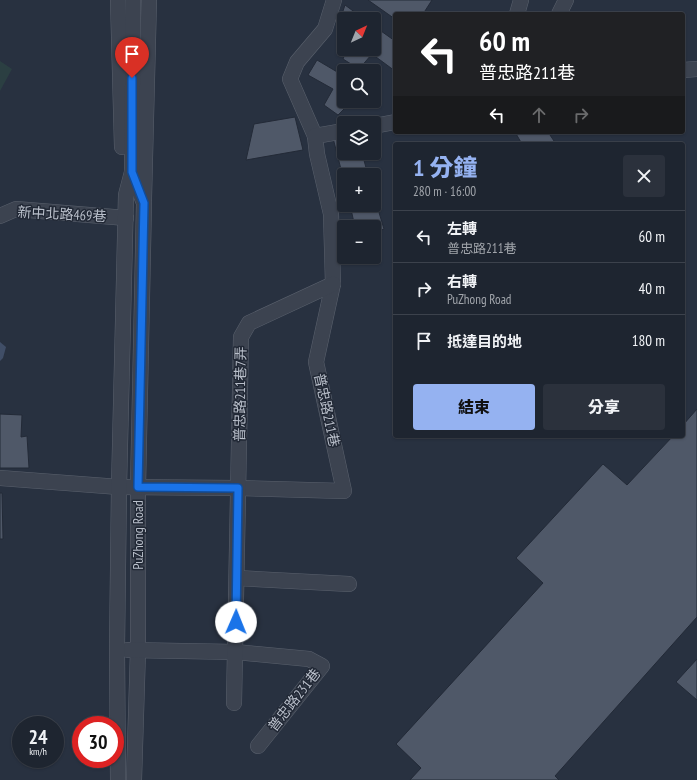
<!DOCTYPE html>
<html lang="zh-TW">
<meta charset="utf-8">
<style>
body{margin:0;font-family:"PT Sans Narrow","Noto Sans TC",sans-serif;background:#2b313c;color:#f1f3f6;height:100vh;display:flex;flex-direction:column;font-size:15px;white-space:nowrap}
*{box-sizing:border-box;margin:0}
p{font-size:13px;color:#a1a5ab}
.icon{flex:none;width:22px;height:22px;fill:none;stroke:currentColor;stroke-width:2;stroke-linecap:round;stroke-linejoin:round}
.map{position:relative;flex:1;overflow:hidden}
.side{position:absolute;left:393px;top:142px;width:292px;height:296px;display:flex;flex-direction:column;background:#1e2530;border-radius:4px;box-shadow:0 1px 3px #0004,0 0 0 1px #3c424c}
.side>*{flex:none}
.banner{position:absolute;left:393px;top:12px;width:292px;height:122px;border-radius:4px;box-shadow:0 1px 3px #0004,0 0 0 1px #3c424c;background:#202124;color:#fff;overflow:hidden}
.needle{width:26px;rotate:43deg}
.controls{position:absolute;left:337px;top:12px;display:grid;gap:8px}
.controls a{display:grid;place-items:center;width:44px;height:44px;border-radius:4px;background:#1e2530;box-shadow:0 1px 3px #0004,0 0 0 1px #3c424c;font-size:20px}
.speed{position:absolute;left:12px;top:716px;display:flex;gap:8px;font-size:20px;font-weight:700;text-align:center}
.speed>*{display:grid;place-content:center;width:52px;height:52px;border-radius:50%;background:#1e2530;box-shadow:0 1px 3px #0004,0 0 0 1px #3c424c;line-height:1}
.speed small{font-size:10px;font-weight:400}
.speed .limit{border:6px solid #d22;background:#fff;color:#111}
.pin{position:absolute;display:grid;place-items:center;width:34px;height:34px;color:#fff;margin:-41px -17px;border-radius:50% 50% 50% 0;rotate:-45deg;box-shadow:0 0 4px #0007}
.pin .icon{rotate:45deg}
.me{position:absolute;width:44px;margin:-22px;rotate:1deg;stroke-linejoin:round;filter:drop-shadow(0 0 3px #0008)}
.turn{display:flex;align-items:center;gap:14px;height:84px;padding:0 20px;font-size:18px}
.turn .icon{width:52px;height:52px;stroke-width:2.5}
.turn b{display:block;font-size:28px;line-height:34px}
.lanes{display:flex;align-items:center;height:38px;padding:0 20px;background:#0003;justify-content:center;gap:20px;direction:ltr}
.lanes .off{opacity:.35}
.round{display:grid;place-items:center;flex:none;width:42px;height:42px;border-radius:4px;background:#2b313c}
.summary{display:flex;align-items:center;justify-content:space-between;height:68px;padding:0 20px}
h1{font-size:24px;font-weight:800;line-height:30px;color:#95b2f1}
.button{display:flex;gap:8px;margin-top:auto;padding:8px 20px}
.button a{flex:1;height:46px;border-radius:4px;background:#95b2f1;color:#111;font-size:16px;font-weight:800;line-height:46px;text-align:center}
.button a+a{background:#2b313c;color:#f1f3f6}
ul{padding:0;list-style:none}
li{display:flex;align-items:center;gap:12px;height:52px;padding:0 20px;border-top:1px solid #3c424c}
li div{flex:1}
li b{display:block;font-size:15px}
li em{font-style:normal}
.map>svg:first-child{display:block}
</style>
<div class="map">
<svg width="697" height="780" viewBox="0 0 697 780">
<rect width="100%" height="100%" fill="#283140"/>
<!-- green -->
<path fill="#2b3f42" d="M0,61L12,69L0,91Z"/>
<!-- water -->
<path fill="#404e67" d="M0,342L6,347L3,358L0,361Z"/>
<!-- building -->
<g fill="#4f5868" stroke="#232a37">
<path d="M368,0H432L423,14H395V19Z"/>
<path d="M345,5L364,19H344V33L337,29Z"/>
<path d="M374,26L395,41V71L372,54L359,69L343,59L347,49H374Z"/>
<path d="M317,60L344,76V101H352L338,115L324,105L333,89L308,75Z"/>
<path d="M295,117L303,150L246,160L254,124Z"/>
<path d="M515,132H548L556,144H522Z"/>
<path d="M344,136V153H362L368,175H344V181L333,138Z"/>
<path d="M374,196L384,229L374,233V227H355L350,205H374Z"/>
<path d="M697,409V617L555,776L559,780H410L421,768L396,744L543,583L516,558L603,464L627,485L673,436H683V425Z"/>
<path d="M0,414L22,415L21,437L27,436L29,468H0Z"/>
<path d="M0,493H2L3,539H0Z"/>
<path d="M697,659V700L676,682Z"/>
</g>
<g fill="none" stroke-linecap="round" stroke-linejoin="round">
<defs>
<g id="minor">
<path d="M118,0L122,147"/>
<path d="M517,14L521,0"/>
<path d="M559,14L566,0"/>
<path d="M683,70L697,69"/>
<path d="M374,126L395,122"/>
<path d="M315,136L290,79L297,62L325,29L334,0"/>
<path d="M132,172L144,203L138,487V650L134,780"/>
<path d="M144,198L149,0"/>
<path d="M0,216L16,209L126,218"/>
<path d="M0,478L119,487L238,488L344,491L316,362L333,284L331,214L317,154L315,136L344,131"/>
<path d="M237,578L349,584"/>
<path d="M128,650L236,652L309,659L322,666L258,746"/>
<path d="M234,703L241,337L249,323L333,284"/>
<path d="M118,780L117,649L119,487L126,195L132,172L133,0"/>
</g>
</defs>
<!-- minor casing -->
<use href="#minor" stroke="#5a616d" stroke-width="16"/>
<!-- minor -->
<use href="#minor" stroke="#3c4350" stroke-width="15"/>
</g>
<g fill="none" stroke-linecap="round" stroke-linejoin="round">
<defs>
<path id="route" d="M132,78V172L144,203L138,487L238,488L236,622"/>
</defs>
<!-- route casing -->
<use href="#route" stroke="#114b97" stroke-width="10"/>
<!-- route -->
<use href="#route" stroke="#1a73e8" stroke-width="7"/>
</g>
<g text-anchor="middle" stroke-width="3" stroke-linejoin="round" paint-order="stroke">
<!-- street labels -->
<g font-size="14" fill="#b9bfca" stroke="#212835">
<text transform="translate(62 214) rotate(3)" y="5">新中北路469巷</text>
<text transform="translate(240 394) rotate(-89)" y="5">普忠路211巷7弄</text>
<text transform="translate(327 410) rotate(78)" y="5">普忠路211巷</text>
<text transform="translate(138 535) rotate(-90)" y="5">PuZhong Road</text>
<text transform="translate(294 700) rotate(-52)" y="5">普忠路231巷</text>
</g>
</g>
</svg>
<div class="controls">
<a><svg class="needle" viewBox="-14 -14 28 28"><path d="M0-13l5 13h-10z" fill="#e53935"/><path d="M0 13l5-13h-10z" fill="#a1a5ab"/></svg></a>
<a><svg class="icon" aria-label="search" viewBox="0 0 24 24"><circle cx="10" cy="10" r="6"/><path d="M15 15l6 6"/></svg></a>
<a><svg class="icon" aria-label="layers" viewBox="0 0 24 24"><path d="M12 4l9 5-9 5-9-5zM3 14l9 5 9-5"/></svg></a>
<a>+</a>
<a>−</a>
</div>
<div class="speed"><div>24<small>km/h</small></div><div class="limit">30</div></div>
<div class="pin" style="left:132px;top:78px;background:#d93025"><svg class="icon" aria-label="arrive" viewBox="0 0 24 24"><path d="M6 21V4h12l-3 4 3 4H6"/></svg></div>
<svg class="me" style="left:236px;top:622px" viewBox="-20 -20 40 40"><circle r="19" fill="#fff"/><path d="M0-13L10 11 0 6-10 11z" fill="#1a73e8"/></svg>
<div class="banner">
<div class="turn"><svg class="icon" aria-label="left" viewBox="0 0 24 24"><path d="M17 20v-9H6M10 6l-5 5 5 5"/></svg><div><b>60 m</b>普忠路211巷</div></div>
<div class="lanes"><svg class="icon" aria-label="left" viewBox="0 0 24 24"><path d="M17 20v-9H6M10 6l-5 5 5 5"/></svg><svg class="icon off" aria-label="ahead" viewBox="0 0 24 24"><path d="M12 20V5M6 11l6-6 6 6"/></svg><svg class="icon off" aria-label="right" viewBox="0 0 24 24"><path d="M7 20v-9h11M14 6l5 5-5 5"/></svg></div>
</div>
<section class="side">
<div class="summary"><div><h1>1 分鐘</h1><p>280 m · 16:00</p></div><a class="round"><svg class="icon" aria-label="close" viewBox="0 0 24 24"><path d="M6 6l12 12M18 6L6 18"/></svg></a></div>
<ul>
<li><svg class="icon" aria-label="left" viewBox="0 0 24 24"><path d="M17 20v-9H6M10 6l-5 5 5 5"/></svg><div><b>左轉</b><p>普忠路211巷</p></div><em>60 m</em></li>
<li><svg class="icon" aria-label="right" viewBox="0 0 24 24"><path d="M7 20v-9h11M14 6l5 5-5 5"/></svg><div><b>右轉</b><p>PuZhong Road</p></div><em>40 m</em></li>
<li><svg class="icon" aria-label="arrive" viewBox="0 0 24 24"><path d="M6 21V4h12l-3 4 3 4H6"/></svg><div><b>抵達目的地</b></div><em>180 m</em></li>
</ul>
<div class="button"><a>結束</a><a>分享</a></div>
</section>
</div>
